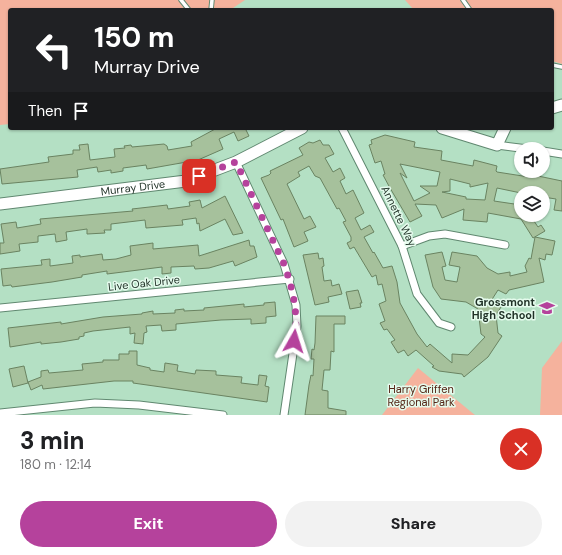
<!DOCTYPE html>
<meta charset="utf-8">
<style>
body{margin:0;font-family:"DM Sans",sans-serif;background:#f2f2f2;color:#202124;height:100vh;display:flex;flex-direction:column;font-size:15px;white-space:nowrap}
*{box-sizing:border-box;margin:0}
p{font-size:13px;color:#757577}
.icon{flex:none;width:22px;height:22px;fill:none;stroke:currentColor;stroke-width:2;stroke-linecap:round;stroke-linejoin:round}
.map{position:relative;height:415px;overflow:hidden}
.panel{display:flex;flex-direction:column;background:#fff;flex:1}
.panel>*{flex:none}
.guide{position:absolute;left:8px;top:8px;width:546px;height:122px;border-radius:4px;box-shadow:0 1px 3px #0004;background:#202124;color:#fff;overflow:hidden}
.tools{position:absolute;left:514px;top:142px;display:grid;gap:8px}
.tools a{display:grid;place-items:center;width:36px;height:36px;border-radius:50%;background:#fff;box-shadow:0 1px 3px #0004;font-size:20px}
.pin{position:absolute;display:grid;place-items:center;width:34px;height:34px;color:#fff;margin:-17px;border-radius:8px;box-shadow:0 2px 6px #0006}
.me{position:absolute;width:44px;margin:-22px;rotate:6deg;stroke-linejoin:round;filter:drop-shadow(0 0 3px #0008)}
.turn{display:flex;align-items:center;gap:14px;height:84px;padding:0 20px;font-size:18px}
.turn .icon{width:52px;height:52px;stroke-width:2.5}
.turn b{display:block;font-size:28px;line-height:34px}
.then{display:flex;align-items:center;height:38px;padding:0 20px;background:#0003;gap:8px;font-size:15px}
.round{display:grid;place-items:center;flex:none;width:42px;height:42px;border-radius:21px;background:#f2f2f2}
.head{display:flex;align-items:center;justify-content:space-between;height:68px;padding:0 20px}
h1{font-size:24px;font-weight:800;line-height:30px}
.button{display:flex;gap:8px;margin-top:auto;padding:8px 20px}
.button a{flex:1;height:46px;border-radius:24px;background:#b5429c;color:#fff;font-size:16px;font-weight:800;line-height:46px;text-align:center}
.button a+a{background:#f2f2f2;color:#202124}
.map>svg:first-child{display:block}
</style>
<div class="map">
<svg width="562" height="415" viewBox="0 0 562 415">
<rect width="100%" height="100%" fill="#b4e0c4"/>
<!-- green -->
<g fill="#f5b29d">
<path d="M0,0H245L230,10H10V124L0,125Z"/>
<path d="M405,0H562V64L552,61V10H414Z"/>
<path d="M562,341V415H540L542,368Z"/>
<path d="M418,368L470,411L475,415H382Z"/>
</g>
<!-- building -->
<g fill="#a6c19c" stroke="#6a8361" fill-rule="evenodd">
<path d="M217,128H245L249,136L238,141L234,132L219,139L223,149L198,160L147,169L146,165L123,168V171L111,173V170L98,172L97,167L77,170L78,177L2,184L0,169L49,162L48,157L73,154V150H80L79,145L88,144L90,160L115,157L114,149L125,148L124,146L131,145L132,147L164,144L167,146L168,150L192,146L191,142Z"/>
<path d="M385,135L415,142L414,147L442,151L441,160L473,166L474,160L497,166L496,171L497,172L529,177L530,172L539,174L538,176L562,181V211L554,210L556,199L543,197V193H521L497,188L494,201L521,205V215H530L538,227L541,225L545,231L533,238L521,219L488,213L487,222L463,220L464,209L442,218L436,205L415,204L422,216L410,222L390,188L383,175L385,174L381,161L375,163L369,145L372,144L371,140ZM400,164L440,172L437,186H420L430,193L414,201L400,173L407,178ZM450,179L470,184V187L488,183L485,200L466,199V197L442,192L450,191Z"/>
<path d="M320,140L323,145H329L334,154L325,158L333,172L340,168L345,178L340,181L346,194L353,190L364,213L355,218L361,230L370,225L374,232L364,237L373,253L374,252L383,268L392,266L397,282L400,303L417,334L427,347L430,344L452,363V354L468,355L485,337L481,334L478,309L466,302L441,299L433,287L425,255L442,252L446,266L442,267L445,280L457,282L460,267L449,265L452,252L477,256L487,268L498,274L510,272V276L527,272L525,266L529,258L531,259L535,237L555,241L552,255L546,254L545,260L539,258L544,282L509,290L506,294L498,290L491,301L501,307L496,315L498,333L502,336L488,357L464,377L462,374L439,371L432,367L434,366L416,350L408,356L404,350L398,353L391,342L395,340L387,329L384,330L380,323L385,321L379,304L386,301L382,284L378,285L376,275L372,277L354,247L350,249L347,243L351,241V237L343,222L346,221L339,208L337,209L320,178L315,176L309,166L298,172L300,176L287,184L304,219L310,216L316,227L304,232L308,241L294,247L283,219L281,220L261,178L269,175L271,173L270,171L303,155L299,148L309,142L313,143Z"/>
<path d="M225,196L243,233L233,235L225,219L200,231L199,223L197,224L196,218L182,220L183,225L146,228L145,220L111,224V230H104L105,233L87,234V229L66,232L67,240L56,242L55,234L38,236V242L19,244L20,251L0,254V243H4L1,224L16,222L17,228L41,224L40,219L133,211L132,209L167,205L168,209L190,206L189,202L200,200L202,208Z"/>
<path d="M249,240L250,246H254L257,257L235,266L233,261L209,268L195,269L194,266L171,267V273L162,274V267L107,274V271L82,275V277L52,282L12,287L11,285L3,286L1,269L42,265L41,260L50,259V266L73,263L72,256L80,255V257L102,254L103,260L116,259L131,255L130,246L153,243V249L198,245L199,256Z"/>
<path d="M318,253L319,259L323,258L324,266L322,267L324,281L331,280L332,286L339,284L342,294L328,297L329,302L315,305L303,255Z"/>
<path d="M358,290L362,303H360L361,307L350,309L346,292Z"/>
<path d="M275,302L276,316L266,317V323L251,324V319L221,320L176,324V330L162,331L161,325L146,326L147,332L144,333L143,344L134,343L135,333L130,334V327L93,331L84,333V336L79,337V339L61,342L41,344V342L10,347L8,328L61,322V324L103,317L142,314V313L153,311V314L175,313V310L184,309V311L204,310V308L244,304V307L264,305V303Z"/>
<path d="M316,316H345V324H334V352L331,351L330,370H324L322,390L328,391V408L346,411V415H305L309,385L311,375L313,376L314,359H311L312,349L314,350L315,343Z"/>
<path d="M129,351H137V365L150,368V370L164,372L165,363L178,365L177,371L195,374L196,370L216,371V375L242,377L241,383L258,385L259,375L267,376L265,386L269,387L267,402L133,383V381H114L43,389L42,385L31,390L28,382L41,377V371L48,370L49,373L83,370L82,364L103,362V360H119V354H129Z"/>
<path d="M24,366L28,383L13,387L9,369Z"/>
</g>
<g fill="none" stroke-linecap="round" stroke-linejoin="round">
<defs>
<g id="lane">
<path d="M181,0L189,10"/>
<path d="M463,0L470,10"/>
<path d="M211,10L212,0"/>
<path d="M552,65L562,67"/>
</g>
<g id="street">
<path d="M342,128L402,246L417,294L439,323L451,327"/>
<path d="M497,145L528,149"/>
<path d="M543,151L562,154"/>
<path d="M236,162L284,264L296,305L297,326L284,415"/>
<path d="M402,246L429,236L445,234L505,245"/>
<path d="M0,308L290,279"/>
<path d="M0,413L95,403L139,405L223,415"/>
</g>
<g id="secondary">
<path d="M552,108L562,105"/>
<path d="M442,128L497,145L505,128"/>
<path id="s1" d="M0,204L186,181L236,162L302,128"/>
</g>
</defs>
<!-- lane casing -->
<use href="#lane" stroke="#608870" stroke-width="5.5"/>
<!-- street casing -->
<use href="#street" stroke="#608870" stroke-width="9"/>
<!-- secondary casing -->
<use href="#secondary" stroke="#608870" stroke-width="13"/>
<!-- lane -->
<use href="#lane" stroke="#fff" stroke-width="3.5"/>
<!-- street -->
<use href="#street" stroke="#fff" stroke-width="7"/>
<!-- secondary -->
<use href="#secondary" stroke="#fff" stroke-width="11"/>
</g>
<g fill="none" stroke-linecap="round" stroke-linejoin="round">
<!-- route -->
<path stroke="#b5429c" stroke-width="7" stroke-dasharray="0 12.6" d="M199,176L236,162L284,264C293,290 299,314 294,341"/>
</g>
<!-- icons -->
<defs>
<symbol id="school-bare" viewBox="-9 -9 18 18"><path d="M0-5L7-2L0 1L-7-2ZM-4 1L0 2.5L4 1V4Q0 6-4 4Z" fill="#b5429c" stroke="#e5fbed" stroke-width="2.5" paint-order="stroke"/></symbol>
</defs>
<g fill-rule="evenodd">
<use href="#school-bare" x="536" y="297" width="22" height="22"/>
</g>
<g text-anchor="middle" stroke-width="3" stroke-linejoin="round" paint-order="stroke">
<!-- street labels -->
<g font-size="11" fill="#1f3026" stroke="#e5fbed">
<text dy="4" stroke="none"><textPath href="#s1" startOffset="134">Murray Drive</textPath></text>
<text transform="translate(399 216) rotate(64)" y="4">Annette Way</text>
<text transform="translate(144 283) rotate(-6)" y="4">Live Oak Drive</text>
</g>
<!-- poi labels -->
<g font-size="11" font-weight="bold" fill="#1f3026" stroke="#e5fbed" text-anchor="end">
<text x="535" y="306">Grossmont<tspan x="535" dy="13">High School</tspan></text>
</g>
<!-- park labels -->
<g font-size="11" fill="#532314" stroke="#e5fbed">
<text x="421" y="393">Harry Griffen<tspan x="421" dy="13">Regional Park</tspan></text>
</g>
</g>
</svg>
<div class="tools">
<a><svg class="icon" aria-label="sound" viewBox="0 0 24 24"><path d="M4 9h4l5-4v14l-5-4H4zM17 9q2 3 0 6"/></svg></a>
<a><svg class="icon" aria-label="layers" viewBox="0 0 24 24"><path d="M12 4l9 5-9 5-9-5zM3 14l9 5 9-5"/></svg></a>
</div>
<div class="pin" style="left:199px;top:176px;background:#d93025"><svg class="icon" aria-label="arrive" viewBox="0 0 24 24"><path d="M6 21V4h12l-3 4 3 4H6"/></svg></div>
<svg class="me" style="left:294px;top:341px" viewBox="-20 -20 40 40"><path d="M0-17L14 15 0 8-14 15z" fill="#b5429c" stroke="#fff" stroke-width="4"/></svg>
<div class="guide">
<div class="turn"><svg class="icon" aria-label="left" viewBox="0 0 24 24"><path d="M17 20v-9H6M10 6l-5 5 5 5"/></svg><div><b>150 m</b>Murray Drive</div></div>
<div class="then">Then<svg class="icon" aria-label="arrive" viewBox="0 0 24 24"><path d="M6 21V4h12l-3 4 3 4H6"/></svg></div>
</div>
</div>
<section class="panel">
<div class="head"><div><h1>3 min</h1><p>180 m · 12:14</p></div><a class="round" style="background:#d93025;color:#fff"><svg class="icon" aria-label="close" viewBox="0 0 24 24"><path d="M6 6l12 12M18 6L6 18"/></svg></a></div>
<div class="button"><a>Exit</a><a>Share</a></div>
</section>
